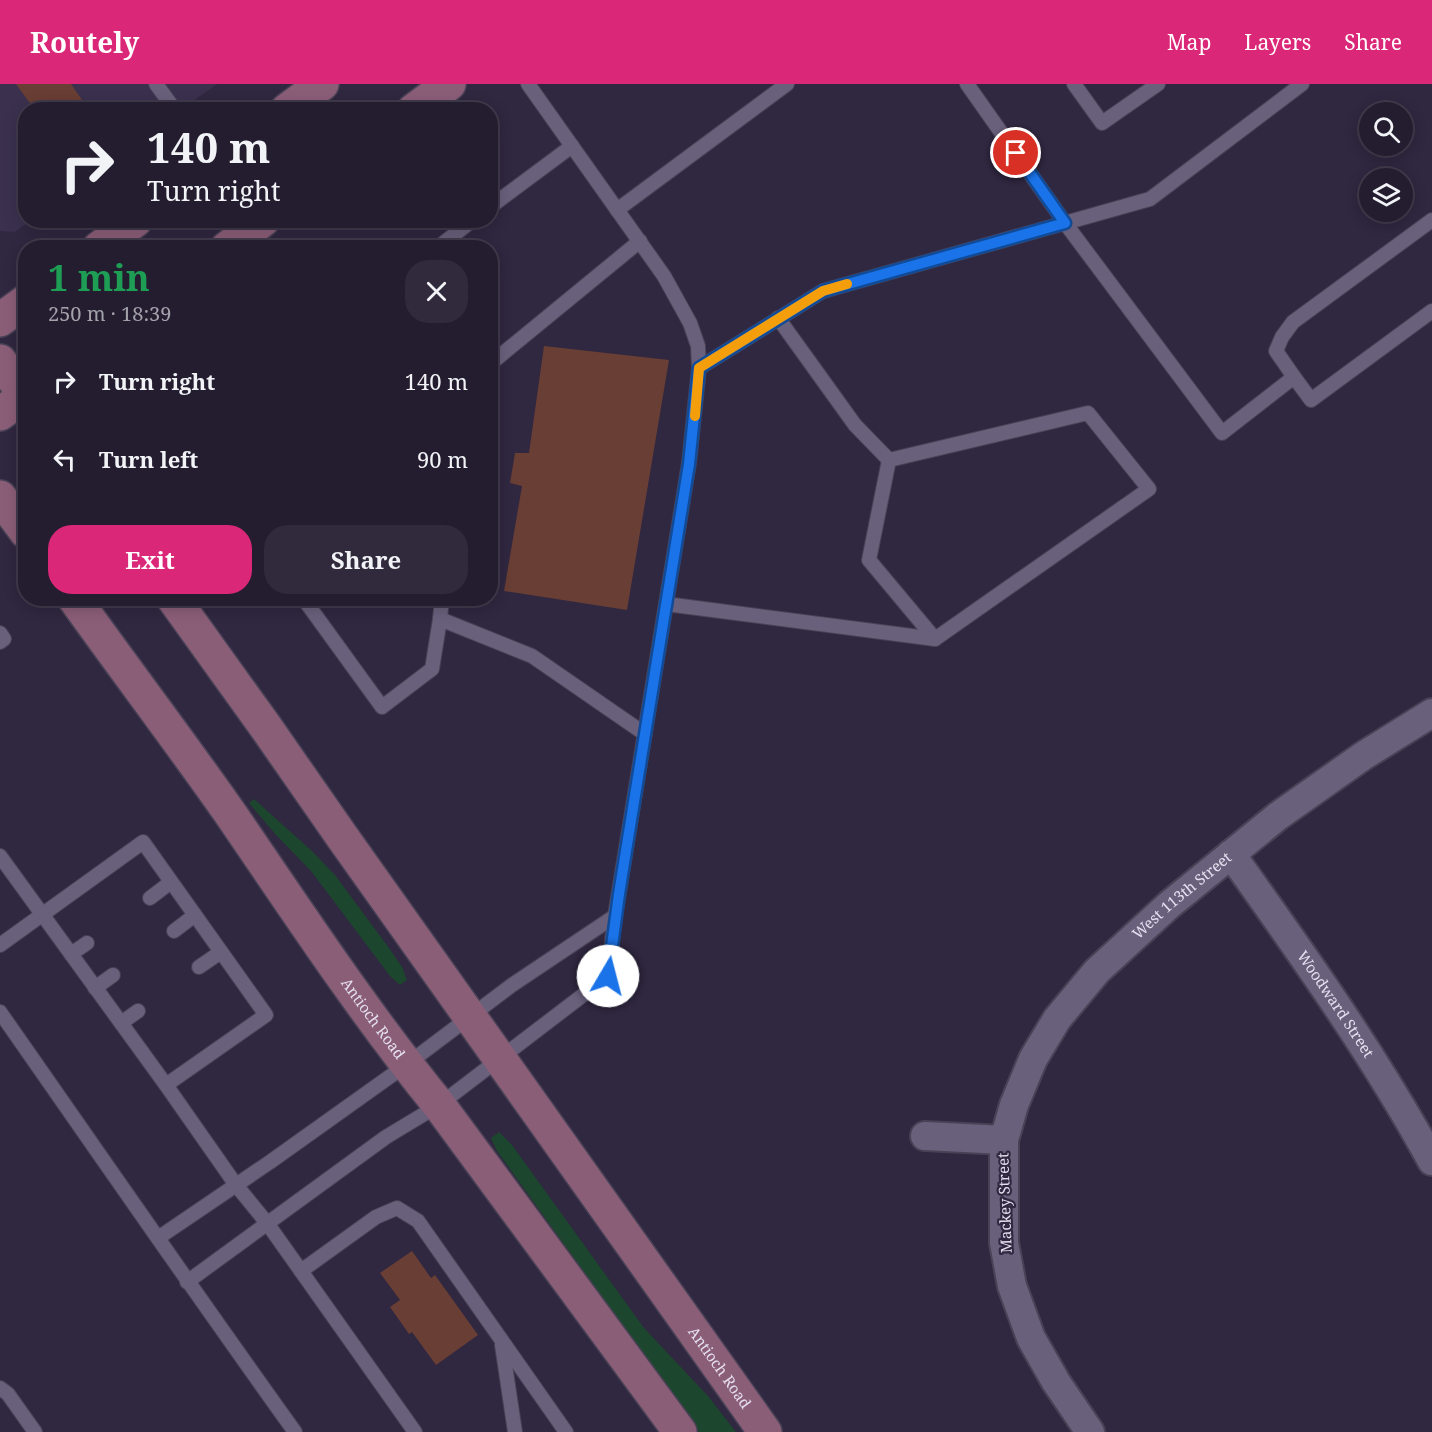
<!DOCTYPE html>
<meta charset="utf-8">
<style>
body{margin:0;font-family:"Noto Serif",serif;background:#302a3c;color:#f1f3f6;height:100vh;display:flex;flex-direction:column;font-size:22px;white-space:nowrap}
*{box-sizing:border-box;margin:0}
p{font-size:20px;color:#a3a2ab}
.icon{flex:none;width:33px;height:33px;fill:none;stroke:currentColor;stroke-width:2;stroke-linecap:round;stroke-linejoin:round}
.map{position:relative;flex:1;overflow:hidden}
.sheet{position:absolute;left:18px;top:156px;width:480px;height:366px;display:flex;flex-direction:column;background:#241d30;border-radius:24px;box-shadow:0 3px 15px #0003,0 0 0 2px #413b4c}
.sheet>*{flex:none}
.top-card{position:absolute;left:18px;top:18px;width:480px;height:126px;border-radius:24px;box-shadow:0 3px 15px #0003,0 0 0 2px #413b4c;background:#241d30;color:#f1f3f6;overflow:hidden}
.controls{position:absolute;left:1359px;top:18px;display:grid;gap:12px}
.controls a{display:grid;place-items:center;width:54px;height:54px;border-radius:50%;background:#241d30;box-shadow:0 3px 15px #0003,0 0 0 2px #413b4c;font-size:30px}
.pin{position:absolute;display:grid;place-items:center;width:51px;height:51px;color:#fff;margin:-26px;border:3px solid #fff;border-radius:50%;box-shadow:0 2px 6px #0007}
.me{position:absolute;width:66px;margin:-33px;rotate:8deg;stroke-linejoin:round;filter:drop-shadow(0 0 4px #0008)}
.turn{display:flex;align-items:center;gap:21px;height:126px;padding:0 30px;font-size:27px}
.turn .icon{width:78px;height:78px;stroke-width:2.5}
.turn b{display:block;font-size:42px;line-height:51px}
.round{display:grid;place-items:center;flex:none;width:63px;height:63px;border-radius:24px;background:#302a3c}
.summary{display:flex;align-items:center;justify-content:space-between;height:102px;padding:0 30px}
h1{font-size:36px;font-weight:700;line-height:45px;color:#1e9e55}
.action{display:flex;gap:12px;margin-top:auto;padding:12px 30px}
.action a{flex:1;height:69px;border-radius:24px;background:#db2777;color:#fff;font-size:24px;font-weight:700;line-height:69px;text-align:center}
.action a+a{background:#302a3c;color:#f1f3f6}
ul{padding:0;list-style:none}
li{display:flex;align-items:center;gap:18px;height:78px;padding:0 30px}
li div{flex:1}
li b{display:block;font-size:22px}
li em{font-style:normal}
header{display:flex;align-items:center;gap:36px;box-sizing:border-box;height:84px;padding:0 30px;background:#db2777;color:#fff}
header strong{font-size:28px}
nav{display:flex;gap:33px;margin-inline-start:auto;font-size:21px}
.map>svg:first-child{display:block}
</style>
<header>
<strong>Routely</strong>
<nav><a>Map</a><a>Layers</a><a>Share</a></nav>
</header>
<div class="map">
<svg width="1432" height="1348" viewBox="0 0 1432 1348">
<rect width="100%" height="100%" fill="#302740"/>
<!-- built -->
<path fill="#3b314f" d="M0,0H217L182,25L26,26V136L30,137L15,148L0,147Z"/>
<!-- green -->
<g fill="#1d462e">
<path d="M254,715L313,768L335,791L389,864L402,883L407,896L400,901L390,892L311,787L276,751L249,719Z"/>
<path d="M499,1048L512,1061L644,1244L708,1312L736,1348H699L497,1067L491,1054Z"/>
</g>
<!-- building -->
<g fill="#693e34">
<path d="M16,0H71L89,26H35Z"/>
<path d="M544,262L669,276L627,526L504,507L522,402L510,399L515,369H529Z"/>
<path d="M412,1167L431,1194L435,1191L478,1251L436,1281L412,1248L409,1250L390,1223L400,1216L380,1189Z"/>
</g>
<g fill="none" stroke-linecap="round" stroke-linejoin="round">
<defs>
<g id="lane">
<path d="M156,0L175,26"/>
<path d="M967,0L1065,139L1222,349L1294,293L1311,316L1432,227"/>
<path d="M1074,0L1102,39L1158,0"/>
<path d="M490,123L572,62"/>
<path d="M617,126L787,0"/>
<path d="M437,164L473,136"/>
<path d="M490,280L640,157"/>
<path d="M699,284L823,207L1150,115L1302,0"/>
<path d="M1294,293L1276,267L1282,253L1293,238L1432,136"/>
<path d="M889,376L869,476L935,555"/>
<path d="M303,514L382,623L432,585L440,535L532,572L645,650"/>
<path d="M666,520L935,555L1149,405L1088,329L889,376L855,341L778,234"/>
<path d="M440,535L442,514"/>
<path d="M0,549L4,555L0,558"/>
<path d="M0,772L166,1001L236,1101L267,1139L415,1348"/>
<path d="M150,814L171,798"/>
<path d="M174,847L195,831"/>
<path d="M0,861L143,758L266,931L166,1001"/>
<path d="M71,870L87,859"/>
<path d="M199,883L221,868"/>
<path d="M95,904L113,891"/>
<path d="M0,928C98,1068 195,1209 295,1348"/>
<path d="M121,939L138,927"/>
<path d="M158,1154L270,1078L406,981L512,901L615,832"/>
<path d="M301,1187L376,1133L397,1124L418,1137L566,1348"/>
<path d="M187,1198L386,1053L439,1021L608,892L615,832L689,379L699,284L698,262L690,239L664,192L528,0"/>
<path d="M502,1261L515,1348"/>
<path d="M0,1304L8,1310L35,1348"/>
</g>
<g id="street">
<path id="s1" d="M1231,770C1302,870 1373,969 1432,1077"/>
<path d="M925,1052L1004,1056"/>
<path id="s2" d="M1090,1348L1056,1298L1031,1254L1012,1202L1004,1159V1056L1014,1021L1033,975L1057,935L1097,887L1169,821L1278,732L1363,672L1432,629"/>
</g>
<g id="secondary">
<path d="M287,26L322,0"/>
<path d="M414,26L449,0"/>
<path d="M99,164L136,136"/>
<path d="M227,164L263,136"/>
<path d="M0,236L26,217"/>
<path d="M0,277L26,312"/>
<path d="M0,330L26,311"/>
<path d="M0,413L26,448"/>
<path id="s3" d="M74,514C126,587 181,659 232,732C299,830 364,929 439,1021L680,1348"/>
<path id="s4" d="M173,514L265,642L343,754L765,1348"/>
</g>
</defs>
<!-- lane casing -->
<use href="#lane" stroke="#494256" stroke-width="16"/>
<!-- street casing -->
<use href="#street" stroke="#494256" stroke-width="32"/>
<!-- secondary casing -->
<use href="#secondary" stroke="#494256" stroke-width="36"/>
<!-- lane -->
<use href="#lane" stroke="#69607c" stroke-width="14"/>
<!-- street -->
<use href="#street" stroke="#69607c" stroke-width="28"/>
<!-- secondary -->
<use href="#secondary" stroke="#8b5e78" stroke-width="33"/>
</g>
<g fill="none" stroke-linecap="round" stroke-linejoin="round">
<defs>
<path id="route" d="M608,892L619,810L689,380L699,284L823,207L1065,139L1016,69"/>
</defs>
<!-- route casing -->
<use href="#route" stroke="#114b97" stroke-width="15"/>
<!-- route -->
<use href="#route" stroke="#1a73e8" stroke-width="10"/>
<!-- slow -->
<path stroke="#f59e0b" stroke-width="10" d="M695,332L699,284L823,207L847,200"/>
</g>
<g text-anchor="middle" stroke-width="4.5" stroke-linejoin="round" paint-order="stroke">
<!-- street labels -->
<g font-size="15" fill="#e5e0f0" stroke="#302740">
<text dy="5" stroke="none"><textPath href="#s2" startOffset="622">West 113th Street</textPath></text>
<text dy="5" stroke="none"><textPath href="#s1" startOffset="183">Woodward Street</textPath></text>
<text dy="5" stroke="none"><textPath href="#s3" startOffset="516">Antioch Road</textPath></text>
<text transform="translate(1005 1119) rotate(-92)" y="5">Mackey Street</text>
<text dy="5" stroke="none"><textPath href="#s4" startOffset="944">Antioch Road</textPath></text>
</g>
</g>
</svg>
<div class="controls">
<a><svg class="icon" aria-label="search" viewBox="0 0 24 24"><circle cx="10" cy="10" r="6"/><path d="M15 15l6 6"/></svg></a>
<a><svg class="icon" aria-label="layers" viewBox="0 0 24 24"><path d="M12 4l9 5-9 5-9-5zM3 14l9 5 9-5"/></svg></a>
</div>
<div class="pin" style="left:1016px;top:69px;background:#d93025"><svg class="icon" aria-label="arrive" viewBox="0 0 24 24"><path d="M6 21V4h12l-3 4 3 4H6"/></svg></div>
<svg class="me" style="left:608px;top:892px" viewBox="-20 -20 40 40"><circle r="19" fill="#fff"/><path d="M0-13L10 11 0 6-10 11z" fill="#1a73e8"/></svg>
<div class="top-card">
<div class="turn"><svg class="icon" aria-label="right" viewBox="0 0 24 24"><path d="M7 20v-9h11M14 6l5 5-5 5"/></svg><div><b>140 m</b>Turn right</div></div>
</div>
<section class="sheet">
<div class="summary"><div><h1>1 min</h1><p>250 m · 18:39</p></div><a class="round"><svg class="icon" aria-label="close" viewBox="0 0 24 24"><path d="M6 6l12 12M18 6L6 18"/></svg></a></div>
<ul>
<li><svg class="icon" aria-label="right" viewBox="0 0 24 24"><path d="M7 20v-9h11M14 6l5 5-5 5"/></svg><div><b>Turn right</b></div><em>140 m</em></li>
<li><svg class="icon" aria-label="left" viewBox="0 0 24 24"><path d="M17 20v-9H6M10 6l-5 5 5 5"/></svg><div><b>Turn left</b></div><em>90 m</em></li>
</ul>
<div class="action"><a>Exit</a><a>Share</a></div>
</section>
</div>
